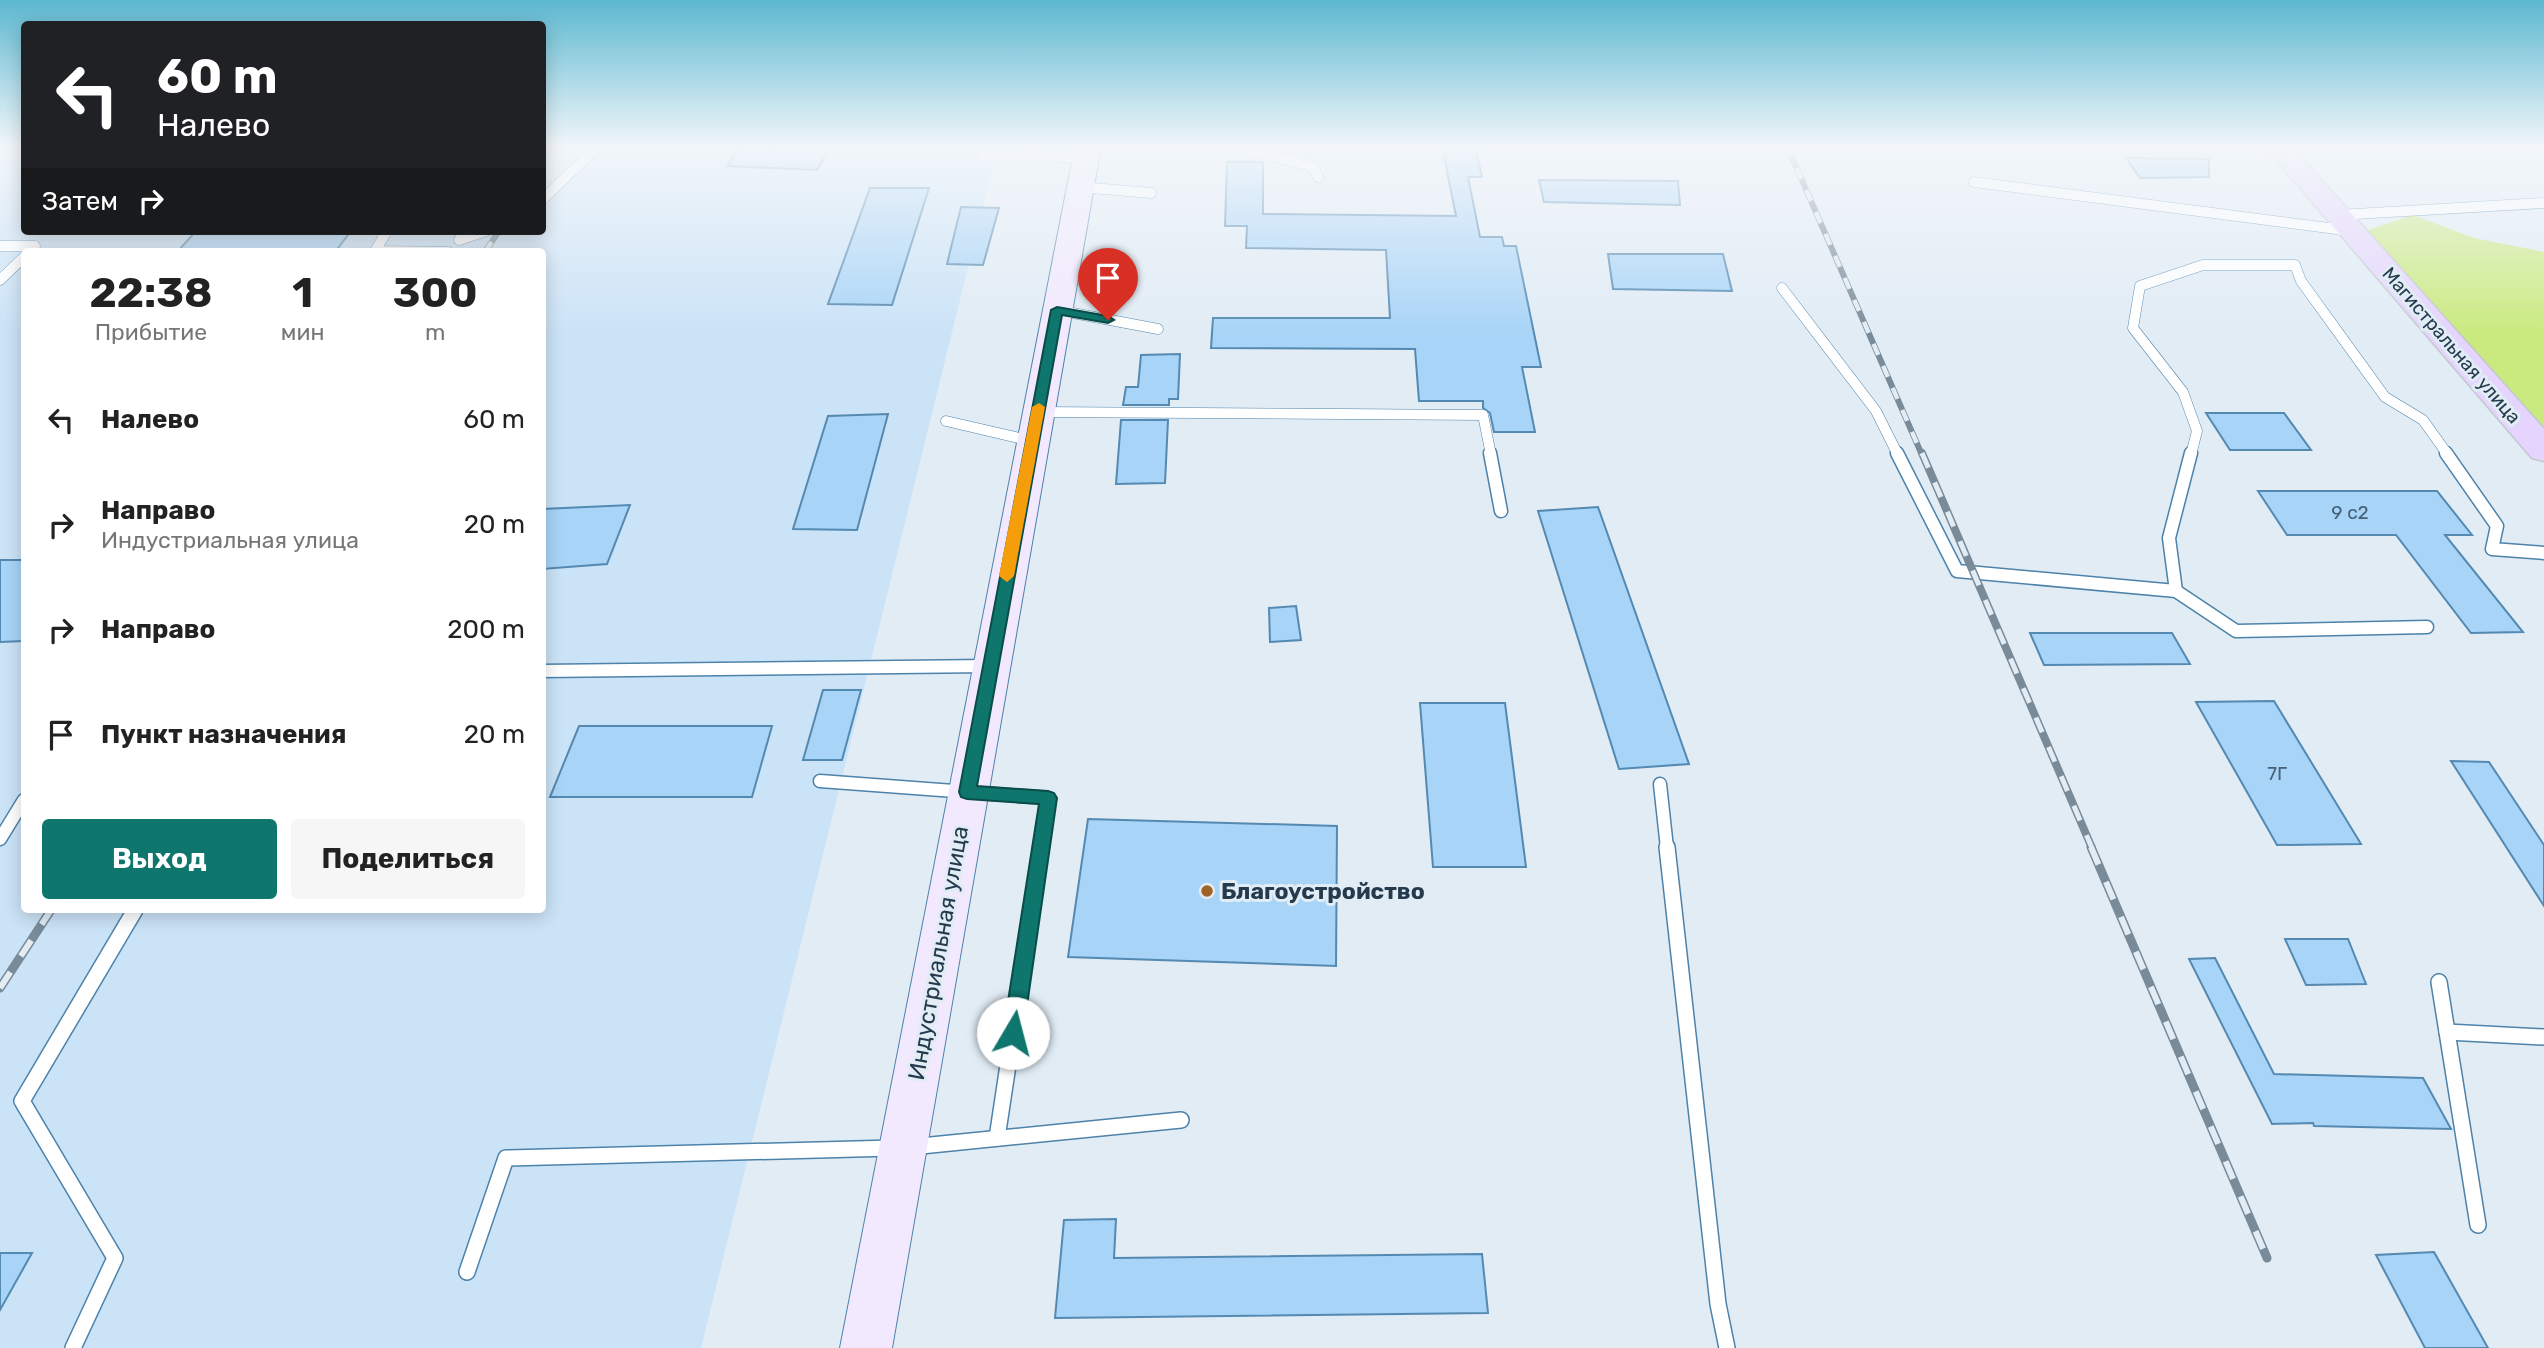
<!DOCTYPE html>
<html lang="ru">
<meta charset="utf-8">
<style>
body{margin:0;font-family:Rubik,sans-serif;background:#f6f6f6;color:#222;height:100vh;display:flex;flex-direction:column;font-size:26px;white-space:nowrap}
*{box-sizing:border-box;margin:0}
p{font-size:23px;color:#767676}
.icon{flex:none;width:38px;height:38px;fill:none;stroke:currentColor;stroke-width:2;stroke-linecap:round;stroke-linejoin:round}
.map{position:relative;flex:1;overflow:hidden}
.drawer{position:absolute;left:21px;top:248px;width:525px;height:665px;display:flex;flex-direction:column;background:#fff;border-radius:7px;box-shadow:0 4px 18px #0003}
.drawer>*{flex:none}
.top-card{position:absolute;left:21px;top:21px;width:525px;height:214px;border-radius:7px;box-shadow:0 4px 18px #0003;background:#202124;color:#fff;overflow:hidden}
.pin{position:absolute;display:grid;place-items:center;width:60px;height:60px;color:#fff;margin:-72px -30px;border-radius:50% 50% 50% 0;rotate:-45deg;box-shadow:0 0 7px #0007}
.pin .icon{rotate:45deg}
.me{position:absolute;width:77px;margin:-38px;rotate:8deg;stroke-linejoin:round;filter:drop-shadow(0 0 5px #0008)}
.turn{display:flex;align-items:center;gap:24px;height:147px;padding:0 21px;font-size:32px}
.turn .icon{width:91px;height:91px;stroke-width:2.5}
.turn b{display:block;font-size:49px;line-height:60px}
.then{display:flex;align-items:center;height:66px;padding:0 21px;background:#0003;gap:14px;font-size:26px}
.eta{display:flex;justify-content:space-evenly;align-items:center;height:119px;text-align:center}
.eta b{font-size:42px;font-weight:700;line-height:49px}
.button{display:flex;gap:14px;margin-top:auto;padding:14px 21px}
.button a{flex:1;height:80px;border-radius:7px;background:#0f766e;color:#fff;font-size:28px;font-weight:700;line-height:80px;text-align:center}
.button a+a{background:#f6f6f6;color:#222}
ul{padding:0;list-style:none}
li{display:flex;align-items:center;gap:21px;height:105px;padding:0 21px}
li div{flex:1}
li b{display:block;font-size:26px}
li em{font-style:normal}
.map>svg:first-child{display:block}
</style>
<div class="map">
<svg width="2544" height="1348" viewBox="0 0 2544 1348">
<rect width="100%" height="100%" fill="#e1ecf5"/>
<!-- built -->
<path fill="#cbe3f7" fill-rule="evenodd" d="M0,146H24V231H542L543,146H998L701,1348H0ZM24,252H542V910H24Z"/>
<!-- green -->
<path fill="#caea7f" d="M2413,215L2474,238L2544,252V437L2362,232Z"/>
<!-- building -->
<g fill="#a8d4f7" stroke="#5489b2" stroke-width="2">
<path d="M779,146H831L817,170L727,166L739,147L777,149Z"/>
<path d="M1442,146H1475L1482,177H1468L1480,237H1502L1504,246H1516L1541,367H1522L1535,432H1494L1490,413L1483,408V401H1419L1415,349L1211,348L1213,318H1390L1386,250L1246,248L1247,226H1225L1227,162H1263V214L1456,216Z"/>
<path d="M2126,158L2209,159V177L2140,178Z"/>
<path d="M1539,180L1678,181L1680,205L1544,202Z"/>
<path d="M870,188H929L892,305L828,304Z"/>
<path d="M961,207L999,208L983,265L947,264Z"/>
<path d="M196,231H351L335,252H177Z"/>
<path d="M1608,254H1723L1732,291L1613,289Z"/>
<path d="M1180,354L1178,399H1169V405H1123L1126,387H1138L1141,355Z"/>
<path d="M2206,413H2284L2311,450H2230Z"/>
<path d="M888,414L857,530L793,529L828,416Z"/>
<path d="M1121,420H1168L1165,483L1116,484Z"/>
<path d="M2258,491H2437L2472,535H2445L2523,632L2471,633L2396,535H2287Z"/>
<path d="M630,505L607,564L542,569V509Z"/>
<path d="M1598,507L1689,764L1619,769L1538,511Z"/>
<path d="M0,560H24V641L0,642Z"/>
<path d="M1296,606L1301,640L1270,642L1269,608Z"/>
<path d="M2030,633H2172L2190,664L2044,665Z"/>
<path d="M823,690H861L842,760H803Z"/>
<path d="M2274,701L2361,844L2277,845L2196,702Z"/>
<path d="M1420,703H1505L1526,867H1433Z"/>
<path d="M579,726H772L752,797H550Z"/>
<path d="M2451,761L2489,762L2544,845V906Z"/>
<path d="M1088,819L1337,826L1336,966L1068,957Z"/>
<path d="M2285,939H2348L2366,984L2306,985Z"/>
<path d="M2215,958L2274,1074L2423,1078L2451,1129L2314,1126L2313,1123L2272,1124L2189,959Z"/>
<path d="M1116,1219L1114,1258L1482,1254L1488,1313L1055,1318L1064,1220Z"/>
<path d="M2434,1252L2488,1348H2425L2376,1255Z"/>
<path d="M0,1253H32L0,1310Z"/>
</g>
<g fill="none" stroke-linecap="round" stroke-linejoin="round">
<defs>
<g id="lane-far2">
<path d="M1232,146L1312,166L1318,177"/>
<path d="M983,156L1086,157"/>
<path d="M1974,182L2352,231"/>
<path d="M1080,187L1151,193"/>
<path d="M542,200L598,146"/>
<path d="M2338,215L2544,203"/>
<path d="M387,231L375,251L449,252"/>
<path d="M466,231L459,240L486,231"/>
<path d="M0,246H35L29,252"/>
<path d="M0,280L24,257"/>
<path d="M1782,288L1876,411L1898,455"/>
<path d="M1057,310L1158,329"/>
<path d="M1039,412L1483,415L1491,455"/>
<path d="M946,421L1032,441"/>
<path d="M2191,455L2197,431L2183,392L2133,328L2140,286L2203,265H2295L2301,281L2385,397L2423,420L2448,455"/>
</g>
<g id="lane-far1">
<path d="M1490,453L1501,511"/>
<path d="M1897,453L1957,571L2176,591L2236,631L2427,627"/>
<path d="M2446,453L2497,526L2492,549L2544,553"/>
<path d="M2176,591L2169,538L2191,453"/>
<path d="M542,671L989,666"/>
<path d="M820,781L1048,798L1040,848"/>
<path d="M1660,784L1667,848"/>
<path d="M0,839L24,800"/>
</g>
<g id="lane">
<path d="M1667,847L1718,1304L1727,1348"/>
<path d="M2439,982L2478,1225"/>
<path d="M2447,1032L2544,1037"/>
<path d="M997,1138L1041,847"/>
<path d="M911,1147L1181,1120"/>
<path d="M467,1272L506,1158L893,1148"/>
<path d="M73,1348L115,1258L22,1101L135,910"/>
</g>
<path id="secondary" d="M1075,146H1101L892,1348H840Z"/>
<path id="primary" d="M2264,146H2291L2544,429V461L2532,458Z"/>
</defs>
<!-- lane-far2 casing -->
<use href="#lane-far2" stroke="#4d82aa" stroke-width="11"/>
<!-- lane-far1 casing -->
<use href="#lane-far1" stroke="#4d82aa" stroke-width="15"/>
<!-- lane casing -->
<use href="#lane" stroke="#4d82aa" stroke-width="18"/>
<!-- secondary casing -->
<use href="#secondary" stroke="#4d82aa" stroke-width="2"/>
<!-- primary casing -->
<use href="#primary" stroke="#c2c8cd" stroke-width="3"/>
<!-- lane-far2 -->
<use href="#lane-far2" stroke="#fff" stroke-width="10"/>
<!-- lane-far1 -->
<use href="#lane-far1" stroke="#fff" stroke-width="12"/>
<!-- lane -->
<use href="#lane" stroke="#fff" stroke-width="15"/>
<!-- secondary -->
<use href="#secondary" fill="#f2e9fe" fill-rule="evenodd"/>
<!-- primary -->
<use href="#primary" fill="#e5d4fd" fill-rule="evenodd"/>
<defs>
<g id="rail-far2">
<path d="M1787,146L1922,455"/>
<path d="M542,159L551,146"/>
<path d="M485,252L499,231"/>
</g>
<path id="rail-far1" d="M1922,453L2092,848"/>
<g id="rail">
<path d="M2091,847L2267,1258"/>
<path d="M0,988L51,910"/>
</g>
</defs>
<!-- rail-far2 casing -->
<use href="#rail-far2" stroke="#798a98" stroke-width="6"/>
<!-- rail-far1 casing -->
<use href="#rail-far1" stroke="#798a98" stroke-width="8"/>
<!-- rail casing -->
<use href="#rail" stroke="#798a98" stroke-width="9"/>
<!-- rail-far2 -->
<use href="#rail-far2" stroke="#e1ecf5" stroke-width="4.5" stroke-dasharray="12" stroke-linecap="butt"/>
<!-- rail-far1 -->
<use href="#rail-far1" stroke="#e1ecf5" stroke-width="5" stroke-dasharray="16" stroke-linecap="butt"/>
<!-- rail -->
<use href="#rail" stroke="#e1ecf5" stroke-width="6" stroke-dasharray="19" stroke-linecap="butt"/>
</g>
<!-- sky -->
<linearGradient id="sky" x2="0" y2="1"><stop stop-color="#5cb8d0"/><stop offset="0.44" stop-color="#f2f6fa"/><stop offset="1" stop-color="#f2f6fa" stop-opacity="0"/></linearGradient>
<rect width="2544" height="334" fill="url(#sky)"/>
<!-- route -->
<path fill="#0f766e" stroke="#0a4d48" stroke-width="2" d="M1057,307L1108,316L1114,320L1108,323L1062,315L977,786L1048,791L1054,793L1057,798L1023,1033L1020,1040L1013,1042L1006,1040L1003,1033L1039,804L967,799L961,797L959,792L1051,310Z"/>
<!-- slow -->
<path fill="#f59e0b" d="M1039,403L1045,407L1014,576L1007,582L999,576L1032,407Z"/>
<!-- markers -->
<circle fill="#9f6425" stroke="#e1ecf5" stroke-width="2.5" cx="1207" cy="891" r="7"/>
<g text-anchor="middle" stroke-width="6" stroke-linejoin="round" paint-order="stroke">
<!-- far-street labels -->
<g font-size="19" fill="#253b4d" stroke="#e1ecf5">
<text transform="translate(2452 345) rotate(49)" y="7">Магистральная улица</text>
</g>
<!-- number labels -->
<g font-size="19" fill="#466178">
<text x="2350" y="519">9 с2</text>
<text x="2277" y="780">7Г</text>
</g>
<!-- poi labels -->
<g font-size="23" font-weight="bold" fill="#253b4d" stroke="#e1ecf5" text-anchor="start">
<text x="1221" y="899">Благоустройство</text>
</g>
<!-- street labels -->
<g font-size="23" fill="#253b4d" stroke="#e1ecf5">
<text transform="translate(938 953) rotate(-80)" y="8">Индустриальная улица</text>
</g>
</g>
</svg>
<div class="pin" style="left:1108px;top:320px;background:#d93025"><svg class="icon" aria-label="arrive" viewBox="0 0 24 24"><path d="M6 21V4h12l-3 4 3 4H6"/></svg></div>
<svg class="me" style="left:1013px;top:1033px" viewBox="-20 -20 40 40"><circle r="19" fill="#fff"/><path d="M0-13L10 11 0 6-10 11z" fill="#0f766e"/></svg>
<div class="top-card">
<div class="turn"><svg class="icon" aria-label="left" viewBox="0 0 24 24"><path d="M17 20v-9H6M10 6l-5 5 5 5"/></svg><div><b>60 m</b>Налево</div></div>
<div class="then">Затем<svg class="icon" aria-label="right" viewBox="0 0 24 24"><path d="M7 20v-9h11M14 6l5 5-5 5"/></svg></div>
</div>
<section class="drawer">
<div class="eta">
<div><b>22:38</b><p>Прибытие</p></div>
<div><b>1</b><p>мин</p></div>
<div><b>300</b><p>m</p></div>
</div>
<ul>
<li><svg class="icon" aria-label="left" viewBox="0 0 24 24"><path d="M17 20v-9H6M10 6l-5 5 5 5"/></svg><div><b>Налево</b></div><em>60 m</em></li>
<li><svg class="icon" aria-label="right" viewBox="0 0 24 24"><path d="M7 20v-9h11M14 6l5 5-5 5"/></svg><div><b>Направо</b><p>Индустриальная улица</p></div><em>20 m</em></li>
<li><svg class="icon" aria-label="right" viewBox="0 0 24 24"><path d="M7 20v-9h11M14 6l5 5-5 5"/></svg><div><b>Направо</b></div><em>200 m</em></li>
<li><svg class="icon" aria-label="arrive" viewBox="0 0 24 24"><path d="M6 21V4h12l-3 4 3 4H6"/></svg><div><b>Пункт назначения</b></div><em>20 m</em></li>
</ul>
<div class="button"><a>Выход</a><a>Поделиться</a></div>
</section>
</div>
